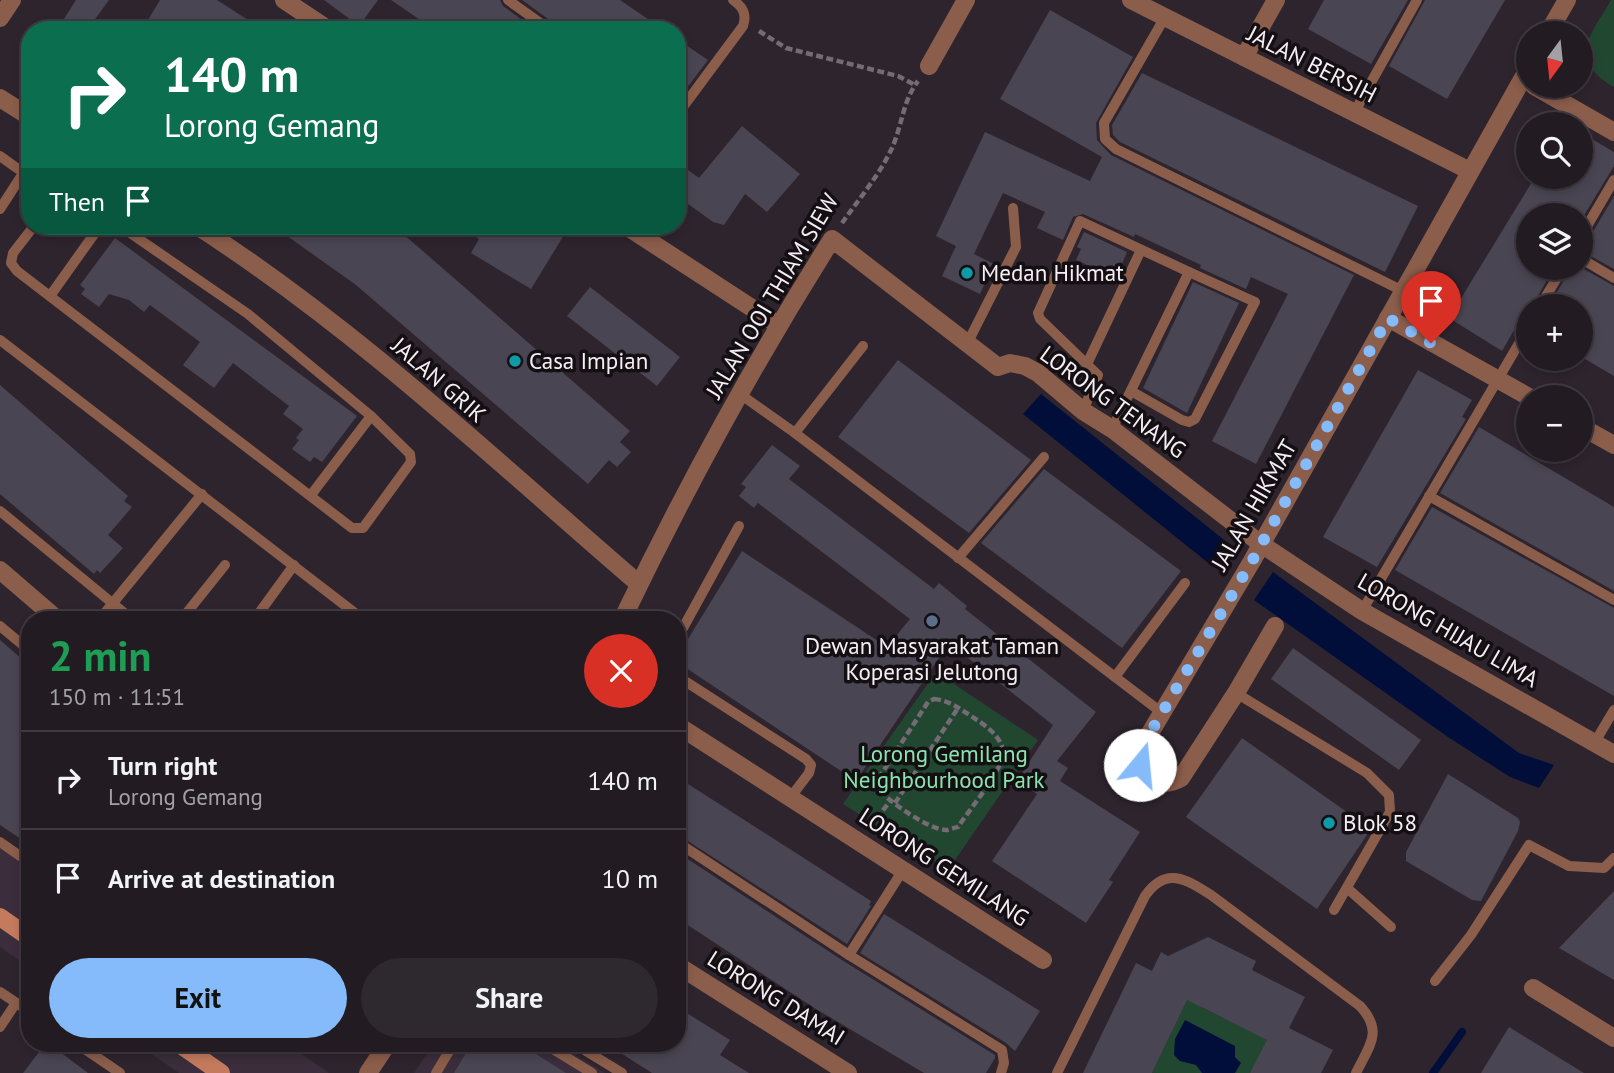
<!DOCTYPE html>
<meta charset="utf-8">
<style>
body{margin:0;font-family:"PT Sans",sans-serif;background:#2e282f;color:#f1f3f6;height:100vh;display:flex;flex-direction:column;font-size:26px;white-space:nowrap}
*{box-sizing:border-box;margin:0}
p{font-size:23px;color:#a2a1a5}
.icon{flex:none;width:38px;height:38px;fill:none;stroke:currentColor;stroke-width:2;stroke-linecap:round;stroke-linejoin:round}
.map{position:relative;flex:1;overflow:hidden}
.sheet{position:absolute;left:21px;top:611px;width:665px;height:441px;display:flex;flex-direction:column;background:#221b22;border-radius:28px;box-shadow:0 4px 10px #0003,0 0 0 2px #3f3940}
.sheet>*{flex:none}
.hud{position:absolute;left:21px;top:21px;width:665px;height:214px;border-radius:28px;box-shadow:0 4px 10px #0003,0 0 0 2px #3f3940;background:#0b6e4f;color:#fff;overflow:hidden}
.needle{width:46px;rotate:195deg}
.tools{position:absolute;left:1516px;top:21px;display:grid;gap:14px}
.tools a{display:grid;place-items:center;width:77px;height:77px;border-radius:50%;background:#221b22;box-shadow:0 4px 10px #0003,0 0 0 2px #3f3940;font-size:35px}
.pin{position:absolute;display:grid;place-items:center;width:60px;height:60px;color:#fff;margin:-72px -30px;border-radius:50% 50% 50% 0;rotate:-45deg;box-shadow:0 0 7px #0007}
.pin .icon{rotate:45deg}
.me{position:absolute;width:77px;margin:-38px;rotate:17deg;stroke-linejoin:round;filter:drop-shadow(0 0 5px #0008)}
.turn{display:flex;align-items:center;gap:24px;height:147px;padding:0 28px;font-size:32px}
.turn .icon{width:91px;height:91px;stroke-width:2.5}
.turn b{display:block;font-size:49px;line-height:60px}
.then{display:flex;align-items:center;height:66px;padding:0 28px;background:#0003;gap:14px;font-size:26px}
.round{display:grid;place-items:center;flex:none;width:74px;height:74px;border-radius:37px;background:#2e282f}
.summary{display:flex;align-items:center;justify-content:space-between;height:119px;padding:0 28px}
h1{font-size:42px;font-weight:800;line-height:52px;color:#1e9e55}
.button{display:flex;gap:14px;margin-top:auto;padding:14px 28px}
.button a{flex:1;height:80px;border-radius:42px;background:#85bbfb;color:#111;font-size:28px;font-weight:800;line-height:80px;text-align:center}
.button a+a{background:#2e282f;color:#f1f3f6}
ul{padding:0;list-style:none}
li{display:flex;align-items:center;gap:21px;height:98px;padding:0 28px;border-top:2px solid #3f3940}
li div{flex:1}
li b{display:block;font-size:26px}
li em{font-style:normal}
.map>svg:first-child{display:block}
</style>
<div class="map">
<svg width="1614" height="1073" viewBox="0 0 1614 1073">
<rect width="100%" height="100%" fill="#2e242e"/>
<!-- built -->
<g fill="#3b2d3b">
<path d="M0,845L30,866V968L0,947Z"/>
<path d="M136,1043H286L329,1073H179Z"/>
<path d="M434,1043H556L605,1073H414Z"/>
</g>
<!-- green -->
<g fill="#224731">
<path d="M1611,0H1614V87C1566,59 1590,37 1611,0Z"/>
<path d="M936,672L1038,740L948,870L843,804Z"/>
<path d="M1189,995L1202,1008L1273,1042L1250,1073H1152Z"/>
</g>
<!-- water -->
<g fill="#010e3a">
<path d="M1041,394L1228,543L1212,566L1023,414Z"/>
<path d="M1273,572L1519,753L1554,765L1539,788L1510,777L1448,737L1254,600Z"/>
<path d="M1185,1020L1235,1046V1057L1241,1063L1235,1073H1202L1196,1065L1180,1061L1174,1055L1175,1039Z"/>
</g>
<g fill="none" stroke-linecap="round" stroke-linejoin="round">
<!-- stream -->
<path stroke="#010e3a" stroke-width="8" d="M1433,1073L1462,1032"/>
</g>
<!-- building -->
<g fill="#494552">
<path d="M76,0H109L87,30H57Z"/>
<path d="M160,0H217L264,30H142Z"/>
<path d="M324,0H378L359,26Z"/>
<path d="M391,0H500L503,6L536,30H435Z"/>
<path d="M522,0H620L664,30H558L555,24Z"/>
<path d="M1324,0H1408L1371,64L1308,29Z"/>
<path d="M1425,0H1505L1447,99L1389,66Z"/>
<path d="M1050,10L1133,57L1096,123L1097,140L1111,155L1354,275L1256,464L1212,441L1288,294L1251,277L1246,289L1200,268L1201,265L1135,234L1134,237L1083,214L1073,217L1063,240L1037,228L1045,212L1003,193L974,254L994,264L980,294L942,276L956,246L936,236L985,132L1090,181L1102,157L1000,99Z"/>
<path d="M677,39L708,60L677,101Z"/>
<path d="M1142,73L1418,206L1385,272L1120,142L1113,135L1112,125Z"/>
<path d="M742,126L800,174L767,212L745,194L724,225L713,222L677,196V162L699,178Z"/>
<path d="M1580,132L1614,152V166L1580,222V215H1528V268H1554L1532,306H1528L1502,351L1449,318L1535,177H1580Z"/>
<path d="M1614,196V269L1580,250V246L1587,242Z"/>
<path d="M273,226H394L630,431L620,442L631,452L617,467L609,460L588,484L356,285Z"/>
<path d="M460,226H548L564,235L531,289L471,253L479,239Z"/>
<path d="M1084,232L1127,252L1116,278L1076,260L1081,249L1077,247Z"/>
<path d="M115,238L357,416L322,462L314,457L310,462L292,449L299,440L296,438L303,429L283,414L289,406L233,363L214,388L183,365L200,342L150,305L144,312L129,300L109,294L99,307L81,294L85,289L80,285Z"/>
<path d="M1580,267L1614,286V376L1580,356V306H1549L1571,268Z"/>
<path d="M1193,282L1239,303L1187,413L1143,388Z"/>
<path d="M590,287L680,357L657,386L567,316Z"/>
<path d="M898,360L1031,460L969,533L838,437Z"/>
<path d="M1418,370L1472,400L1462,417L1466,419L1377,567L1323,537Z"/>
<path d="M0,385L128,496L124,501L132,507L108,535L123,548L100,573L97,570L94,574L0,494Z"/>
<path d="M1479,427L1614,507V591L1440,493Z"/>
<path d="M772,445L800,466L789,479L934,589L939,583L967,606L965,609L1096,712L1057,761L1068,768L1060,781L1140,832L1109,880L1113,882L1086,923L992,861L1037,794L1017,781L1053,725L949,643L856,781L677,662V657L742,551L887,647L910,619L758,503L754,508L739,496L746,487L741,484Z"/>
<path d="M1044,469L1181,571L1122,648L981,543Z"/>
<path d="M1432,507L1614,608V696L1395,570Z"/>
<path d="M0,640L30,666V845L0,825Z"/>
<path d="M1293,648L1421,740L1399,770L1271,679Z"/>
<path d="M1242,738L1371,829L1317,909L1186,817Z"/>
<path d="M1448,774L1518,818L1520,822L1518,831L1481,901L1472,900L1406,861V852Z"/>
<path d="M677,777L871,901L869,905L871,906L847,944L677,834Z"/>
<path d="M677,852L845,962L995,1055V1058L986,1073H924L816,1009L677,918Z"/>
<path d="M1614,891V980L1559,948Z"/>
<path d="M884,914L1040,1011L1015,1051L1006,1043L860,953Z"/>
<path d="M1208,937L1256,961L1252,970L1305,997L1289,1028L1333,1050L1321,1073H1250L1267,1040L1187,1000L1152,1073H1083L1136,963L1152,971L1161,952L1168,956Z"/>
<path d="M677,1007L730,1040L720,1055L749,1073H652L605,1043H677Z"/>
<path d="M1509,1027L1584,1073H1481Z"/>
<path d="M46,1043H48L88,1073H23Z"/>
<path d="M472,1043H519L566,1073H454Z"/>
</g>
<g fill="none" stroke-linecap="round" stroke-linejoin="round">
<!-- path -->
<g stroke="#746b74" stroke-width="4.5" stroke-dasharray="7 3.5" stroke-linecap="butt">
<path d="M759,31L786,48L898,76L915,85"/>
<path d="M842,223C859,199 880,174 892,148C902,126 903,100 918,81"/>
<path d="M934,699C950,700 963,711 977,720C988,727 1003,739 1003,753C1004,768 967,813 958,827C956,827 948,830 947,830C930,831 887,800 877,788L878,779L928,702Z"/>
<path d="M895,803L958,708"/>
<path d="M870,827L891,800"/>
</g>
<!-- service -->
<g stroke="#8b5d4b" stroke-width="10">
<path d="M508,0L550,30"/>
<path d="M1165,17L1104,123L1105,139L1116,149L1403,291"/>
<path d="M1354,113L1417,0"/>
<path d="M677,115L743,26C747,14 743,7 733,0"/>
<path d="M0,156L21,171L22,175L0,209"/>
<path d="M34,226L13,253L11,263L17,271L352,528H363L411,462L410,454L371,416L248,314L120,226"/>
<path d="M1580,238L1614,180"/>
<path d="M1580,258L1614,278"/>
<path d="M50,296L97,230L98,226"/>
<path d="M1540,306L1563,268"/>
<path d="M0,340L364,620"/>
<path d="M968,342L1016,247L1013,208"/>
<path d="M1087,364L1141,250"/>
<path d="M1131,391L1182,420L1189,422L1195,419L1255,302L1189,272"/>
<path d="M740,394L795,433L1161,712"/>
<path d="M1083,411L1098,375L1040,319L1038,313L1080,221L1189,272L1112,429"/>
<path d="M795,433L863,346"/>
<path d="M311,495L371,416"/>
<path d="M1429,496L1614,600"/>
<path d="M0,511L133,620"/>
<path d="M958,558L1044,457"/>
<path d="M1362,611L1528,328"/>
<path d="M99,620L202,494"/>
<path d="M181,620L225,565"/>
<path d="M254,620L294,565"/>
<path d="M0,626L30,651"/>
<path d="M677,639L739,526"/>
<path d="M677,676L806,759L811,765L809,773L790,798"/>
<path d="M1115,677L1185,583"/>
<path d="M1236,693L1367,773L1389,795L1390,812L1334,910"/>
<path d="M1595,742L1614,710"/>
<path d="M0,842L30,863"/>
<path d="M677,842L849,955L1002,1050L1004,1063L1001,1073"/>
<path d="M1347,888L1391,927"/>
<path d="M849,955L903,870"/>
<path d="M1435,981L1471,935L1529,845L1569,866L1604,868L1614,858"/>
<path d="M0,992L30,1012"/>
<path d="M0,1027L16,1003"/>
<path d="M76,1043L120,1073"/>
<path d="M543,1043L592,1073"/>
<path d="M573,1043L622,1073"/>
<path d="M436,1073L454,1043"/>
<path d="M1057,1073L1145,896C1166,866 1186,879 1211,895L1360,1006C1384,1032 1369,1046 1356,1073"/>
</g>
<!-- minor -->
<g stroke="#8b5d4b" stroke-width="18">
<path d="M284,0L329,30"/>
<path d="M1131,0L1470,171"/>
<path d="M0,18L12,0"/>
<path d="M1548,33L1567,0"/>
<path d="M1244,57L1276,0"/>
<path d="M929,66L966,0"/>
<path d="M1534,86L1614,132"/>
<path d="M0,98L30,117"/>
<path d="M197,226C357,329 496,461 639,584"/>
<path d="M626,226L778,325"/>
<path d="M1388,318L1529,397"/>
<path d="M1580,426L1614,445"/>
<path d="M0,570L58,620"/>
<path d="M622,620C685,489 755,361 832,239L998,367L1010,363L1025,366L1038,373L1083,411L1112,429L1261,544L1362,611L1614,754"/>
<path d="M1275,626L1236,693L1181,778C1159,791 1136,776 1140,750L1252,561L1528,69"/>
<path d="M677,725L1043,960"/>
<path d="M677,965L848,1073"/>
<path d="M1533,988L1614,1038"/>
<path d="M368,1073L388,1043"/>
</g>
<!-- secondary -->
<g stroke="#c37a5d" stroke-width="18">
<path d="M0,917L30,938"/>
<path d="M178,1043L221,1073"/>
</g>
</g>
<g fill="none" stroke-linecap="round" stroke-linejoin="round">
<!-- route -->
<path stroke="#85bbfb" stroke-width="12" stroke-dasharray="0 21.6" d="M1140,765V750L1252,561L1388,318L1431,343"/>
</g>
<!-- markers -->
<g fill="#0f9aa8" stroke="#130f13" stroke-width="2.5">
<circle cx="967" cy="273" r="7"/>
<circle cx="515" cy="361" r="7"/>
<circle cx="1329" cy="823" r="7"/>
</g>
<circle fill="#5c6f8a" stroke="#130f13" stroke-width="2.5" cx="932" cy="621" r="7"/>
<g text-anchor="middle" stroke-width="7" stroke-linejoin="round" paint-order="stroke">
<!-- street labels -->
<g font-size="23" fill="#f5eff5" stroke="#130f13">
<text transform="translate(1312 64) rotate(27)" y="8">JALAN BERSIH</text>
<text transform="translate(772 296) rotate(-59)" y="8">JALAN OOI THIAM SIEW</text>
<text transform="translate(439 380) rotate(41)" y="8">JALAN GRIK</text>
<text transform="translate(1113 402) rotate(36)" y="8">LORONG TENANG</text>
<text transform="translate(1254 505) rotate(-60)" y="8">JALAN HIKMAT</text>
<text transform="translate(1448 630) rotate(30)" y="8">LORONG HIJAU LIMA</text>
<text transform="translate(944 867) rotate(33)" y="8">LORONG GEMILANG</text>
<text transform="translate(776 998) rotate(32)" y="8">LORONG DAMAI</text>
</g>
<!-- poi labels -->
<g font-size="23" fill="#f5eff5" stroke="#130f13" text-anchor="start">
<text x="981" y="281">Medan Hikmat</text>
<text x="529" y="369">Casa Impian</text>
<text x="932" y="654" text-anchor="middle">Dewan Masyarakat Taman<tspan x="932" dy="26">Koperasi Jelutong</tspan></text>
<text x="1343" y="831">Blok 58</text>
</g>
<!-- park labels -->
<g font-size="23" fill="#8be4ad" stroke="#130f13">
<text x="944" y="762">Lorong Gemilang<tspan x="944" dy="26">Neighbourhood Park</tspan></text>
</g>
</g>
</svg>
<div class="tools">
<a><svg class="needle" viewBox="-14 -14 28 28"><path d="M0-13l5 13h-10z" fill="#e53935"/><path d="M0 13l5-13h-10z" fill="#a2a1a5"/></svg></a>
<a><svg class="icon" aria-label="search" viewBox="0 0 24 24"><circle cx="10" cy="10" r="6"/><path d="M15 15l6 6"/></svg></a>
<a><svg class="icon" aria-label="layers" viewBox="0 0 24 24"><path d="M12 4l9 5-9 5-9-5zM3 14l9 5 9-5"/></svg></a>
<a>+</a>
<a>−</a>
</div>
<div class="pin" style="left:1431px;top:343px;background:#d93025"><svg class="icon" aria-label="arrive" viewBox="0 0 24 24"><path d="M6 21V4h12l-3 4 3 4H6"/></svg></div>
<svg class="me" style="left:1140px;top:765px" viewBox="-20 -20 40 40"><circle r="19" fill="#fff"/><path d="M0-13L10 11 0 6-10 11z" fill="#85bbfb"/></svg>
<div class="hud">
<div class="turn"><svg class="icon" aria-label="right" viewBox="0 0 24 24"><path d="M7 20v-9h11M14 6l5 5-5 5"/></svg><div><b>140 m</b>Lorong Gemang</div></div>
<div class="then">Then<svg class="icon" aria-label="arrive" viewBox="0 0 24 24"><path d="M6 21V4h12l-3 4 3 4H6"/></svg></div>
</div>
<section class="sheet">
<div class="summary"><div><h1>2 min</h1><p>150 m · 11:51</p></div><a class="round" style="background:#d93025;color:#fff"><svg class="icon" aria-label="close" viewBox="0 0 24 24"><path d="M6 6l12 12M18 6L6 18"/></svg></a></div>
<ul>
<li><svg class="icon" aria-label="right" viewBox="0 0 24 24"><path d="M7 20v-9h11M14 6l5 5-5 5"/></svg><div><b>Turn right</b><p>Lorong Gemang</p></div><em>140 m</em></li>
<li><svg class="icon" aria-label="arrive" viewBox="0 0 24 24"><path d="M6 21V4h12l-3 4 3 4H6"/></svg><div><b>Arrive at destination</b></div><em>10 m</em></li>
</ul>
<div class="button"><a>Exit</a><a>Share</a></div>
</section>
</div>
